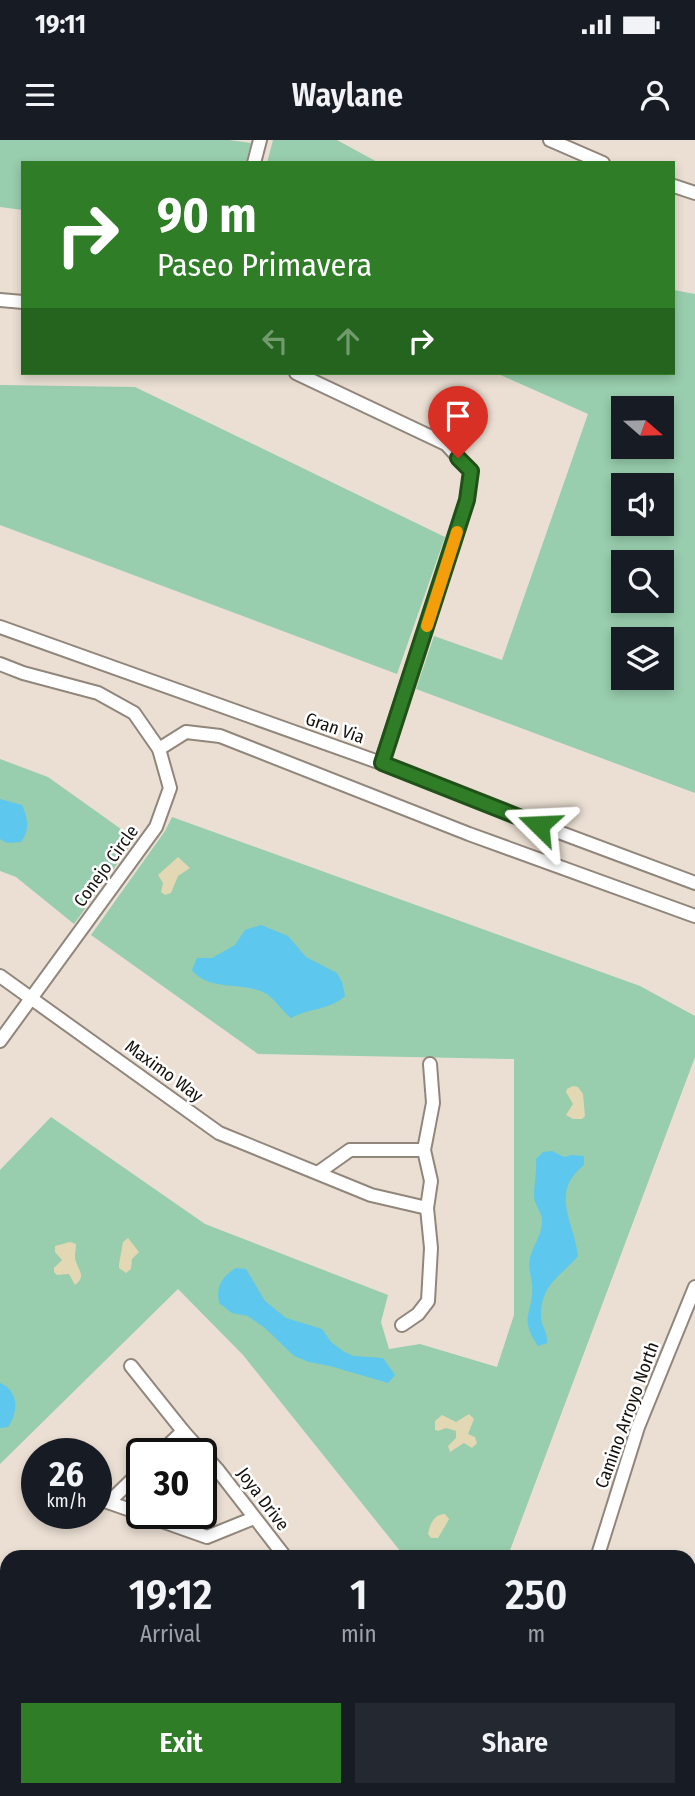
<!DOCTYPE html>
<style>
body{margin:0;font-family:"Fira Sans Condensed",sans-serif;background:#242831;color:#f1f3f6;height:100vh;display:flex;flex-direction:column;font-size:26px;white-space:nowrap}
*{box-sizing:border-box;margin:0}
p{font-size:23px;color:#9ea1a6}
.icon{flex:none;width:38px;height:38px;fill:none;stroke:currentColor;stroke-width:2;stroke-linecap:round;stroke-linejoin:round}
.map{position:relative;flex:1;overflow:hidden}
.sheet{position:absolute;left:0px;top:1410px;width:696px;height:247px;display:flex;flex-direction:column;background:#171b24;border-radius:21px 21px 0 0;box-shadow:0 4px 10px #0003}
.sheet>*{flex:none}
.banner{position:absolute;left:21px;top:21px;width:654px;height:214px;border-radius:0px;box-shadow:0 4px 10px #0003;background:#2f7d27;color:#fff;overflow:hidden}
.needle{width:46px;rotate:110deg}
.buttons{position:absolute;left:611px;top:256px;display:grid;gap:14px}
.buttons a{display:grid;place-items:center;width:63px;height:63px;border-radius:0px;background:#171b24;box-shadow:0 4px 10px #0003;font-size:35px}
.speed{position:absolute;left:21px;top:1298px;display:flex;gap:14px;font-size:35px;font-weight:700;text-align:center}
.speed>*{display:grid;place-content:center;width:91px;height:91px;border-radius:50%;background:#171b24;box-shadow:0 4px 10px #0003;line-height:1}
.speed small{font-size:18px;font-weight:400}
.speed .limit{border:4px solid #111;border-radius:10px;background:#fff;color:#111}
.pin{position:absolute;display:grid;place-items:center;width:60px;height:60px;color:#fff;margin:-72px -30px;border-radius:50% 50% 50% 0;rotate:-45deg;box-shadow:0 0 7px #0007}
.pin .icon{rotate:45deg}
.me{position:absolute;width:77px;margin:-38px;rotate:291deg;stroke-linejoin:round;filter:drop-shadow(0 0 5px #0008)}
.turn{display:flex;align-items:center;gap:24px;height:147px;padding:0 21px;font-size:32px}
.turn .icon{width:91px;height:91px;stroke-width:2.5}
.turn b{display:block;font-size:49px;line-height:60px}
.lanes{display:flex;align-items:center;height:66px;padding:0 21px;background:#0003;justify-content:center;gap:35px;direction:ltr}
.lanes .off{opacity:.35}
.eta{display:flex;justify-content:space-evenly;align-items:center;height:119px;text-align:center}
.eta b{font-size:42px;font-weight:600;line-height:49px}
.action{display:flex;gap:14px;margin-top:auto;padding:14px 21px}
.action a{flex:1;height:80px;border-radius:0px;background:#2f7d27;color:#fff;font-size:28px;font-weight:600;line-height:80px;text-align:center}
.action a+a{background:#242831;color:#f1f3f6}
.status{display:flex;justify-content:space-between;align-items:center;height:49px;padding:0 35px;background:#171b24;direction:ltr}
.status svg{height:19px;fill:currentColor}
header{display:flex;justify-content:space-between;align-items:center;height:91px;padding:0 21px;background:#171b24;font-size:32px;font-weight:600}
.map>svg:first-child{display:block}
</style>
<div class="status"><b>19:11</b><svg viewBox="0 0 49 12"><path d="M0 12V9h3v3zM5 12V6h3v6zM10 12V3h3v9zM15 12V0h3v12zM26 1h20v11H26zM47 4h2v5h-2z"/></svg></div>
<header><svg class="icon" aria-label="menu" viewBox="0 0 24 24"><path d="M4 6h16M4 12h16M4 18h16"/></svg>Waylane<svg class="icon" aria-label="person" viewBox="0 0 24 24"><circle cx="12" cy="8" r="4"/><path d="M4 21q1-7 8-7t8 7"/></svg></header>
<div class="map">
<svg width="695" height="1656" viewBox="0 0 695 1656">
<rect width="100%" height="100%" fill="#ebdfd3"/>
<!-- green -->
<g fill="#98cdad" fill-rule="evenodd">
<path d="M0,0H229L251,3L246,23H23V70L0,67Z"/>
<path d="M273,0H337L379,23H267Z"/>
<path d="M674,150L695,154V653L416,549L434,496L502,520L588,274L496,233H674ZM623,268H662V306H623ZM623,345H662V383H623ZM623,422H662V460H623ZM623,499H662V537H623Z"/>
<path d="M0,245L135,247L445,397L397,534L0,385Z"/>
<path d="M0,619L48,637L135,699L74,784L16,737L0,731Z"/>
<path d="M172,677L640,846L695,876V917L509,1413L519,1417H405L243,1215L178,1149L0,1324V1030L51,977L205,1084L388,1155L381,1182L389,1209L420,1204L497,1227L514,1175V919L258,914L91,795L165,691Z"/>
<path d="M0,1435L7,1437V1559L0,1554Z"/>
<path d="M695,1626V1656H659L664,1650H690V1629Z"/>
<path d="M129,1650H397L403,1656H137Z"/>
</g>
<!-- sand -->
<g fill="#e2d8b3">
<path d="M178,717L190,728L178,736L171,753L165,755L161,752L163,743L158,735Z"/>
<path d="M573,946L578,947L583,954L585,976L582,979H573L566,975L573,964L566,952L567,949Z"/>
<path d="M128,1098L139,1112L132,1119L131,1129L126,1133L119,1128V1124L123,1102Z"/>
<path d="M70,1102L76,1104C76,1108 75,1112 75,1117C76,1129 88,1135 75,1145L69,1134L57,1135L54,1132V1128L62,1120L55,1112V1106Z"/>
<path d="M469,1274L474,1279L468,1294L475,1297L477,1303L472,1308L464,1303L450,1312L448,1306L456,1298V1291L446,1288L438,1291L435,1290V1281L442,1275L456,1282Z"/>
<path d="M445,1374L449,1379C448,1381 440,1395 438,1398H431L428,1394C430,1384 434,1374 445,1374Z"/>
</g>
<!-- water -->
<g fill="#5dc7ee">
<path d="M0,659L22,665C28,679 30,690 21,702L7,703L0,699Z"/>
<path d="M261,785L288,796L306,817L337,833L342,842L345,856C330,870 309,868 291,878C282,871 274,857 263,852C241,842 208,851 192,830L197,818H212L235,805L245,790Z"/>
<path d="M552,1011L564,1017L572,1015L584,1016V1025C549,1053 574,1081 578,1116C560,1137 541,1144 541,1176C541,1186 548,1192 547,1203L538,1206C517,1176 535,1172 532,1144C531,1136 528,1127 530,1118C533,1105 542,1095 542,1082C543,1073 534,1065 534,1056C534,1044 537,1032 536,1019L543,1012Z"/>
<path d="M236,1128L246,1129L265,1161L286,1178L322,1189L331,1202L343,1211L353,1216L383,1218L395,1235L388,1243L330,1226L309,1222L294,1216L265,1188L248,1176L232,1173L219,1163C216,1145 222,1137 236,1128Z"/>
<path d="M0,1243C20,1252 18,1272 8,1287L0,1288Z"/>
<rect x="0" y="1457" width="7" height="51"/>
</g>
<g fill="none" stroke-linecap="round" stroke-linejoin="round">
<defs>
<g id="street">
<path d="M550,0L603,23"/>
<path d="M254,23L260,0"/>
<path d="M674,46L695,53"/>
<path d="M0,160L23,162"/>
<path d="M296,233L446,304L471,331L467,360L381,623"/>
<path d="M0,487L381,623L513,675L695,743"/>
<path d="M0,524L23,533L98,553L134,573L159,609L170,648L156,687L0,901"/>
<path d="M159,609L186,592L220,596L469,694L695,776"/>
<path d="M0,836L219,993L371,1055L427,1068"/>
<path d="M319,1032L350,1010H424"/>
<path d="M402,1185L418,1174L428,1161L431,1108L427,1068L431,1041L424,1010L433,963L430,924"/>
<path d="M131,1226L183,1291L217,1329L286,1418"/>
<path d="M159,1314L183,1291"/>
<path d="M34,1341L37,1342"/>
<path d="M96,1358L142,1374"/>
<path d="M109,1362L142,1330"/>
<path d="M142,1374L207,1397L254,1378"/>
<path d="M597,1418L638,1287L695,1147"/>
<path d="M690,1535L695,1532"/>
<path d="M504,1650L506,1656"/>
<path d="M555,1656L557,1650"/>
</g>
</defs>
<!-- street casing -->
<use href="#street" stroke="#91867b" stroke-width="16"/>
<!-- street -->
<use href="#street" stroke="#fff" stroke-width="12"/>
</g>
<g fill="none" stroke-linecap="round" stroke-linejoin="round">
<defs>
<path id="route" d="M458,318L471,331L467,360L382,623L539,685"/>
</defs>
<!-- route casing -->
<use href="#route" stroke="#1f5119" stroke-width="18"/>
<!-- route -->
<use href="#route" stroke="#2f7d27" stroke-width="12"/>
<!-- slow -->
<path stroke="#f59e0b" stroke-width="12" d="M427,486L457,392"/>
</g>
<g text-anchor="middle" stroke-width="5" stroke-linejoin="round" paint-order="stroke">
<!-- street labels -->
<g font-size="18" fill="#15110d" stroke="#fff">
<text transform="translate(335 588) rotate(19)" y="6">Gran Via</text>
<text transform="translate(106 726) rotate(-54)" y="6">Conejo Circle</text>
<text transform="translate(164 931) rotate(36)" y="6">Maximo Way</text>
<text transform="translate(627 1275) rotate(-70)" y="6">Camino Arroyo North</text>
<text transform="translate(263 1359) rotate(53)" y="6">Joya Drive</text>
</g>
</g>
</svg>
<div class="buttons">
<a><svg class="needle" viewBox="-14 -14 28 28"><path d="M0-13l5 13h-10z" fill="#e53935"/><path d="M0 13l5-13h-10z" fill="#9ea1a6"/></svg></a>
<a><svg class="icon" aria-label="sound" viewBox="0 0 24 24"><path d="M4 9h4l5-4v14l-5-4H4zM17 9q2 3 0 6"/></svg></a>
<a><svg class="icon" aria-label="search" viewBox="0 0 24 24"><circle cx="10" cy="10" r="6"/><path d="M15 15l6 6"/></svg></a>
<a><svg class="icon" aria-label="layers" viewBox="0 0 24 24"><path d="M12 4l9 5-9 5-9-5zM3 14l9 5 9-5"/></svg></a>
</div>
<div class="speed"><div>26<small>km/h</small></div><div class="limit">30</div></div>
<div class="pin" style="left:458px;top:318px;background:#d93025"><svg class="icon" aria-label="arrive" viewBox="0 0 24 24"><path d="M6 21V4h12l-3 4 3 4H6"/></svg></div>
<svg class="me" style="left:539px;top:685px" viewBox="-20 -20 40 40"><path d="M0-17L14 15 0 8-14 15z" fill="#2f7d27" stroke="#fff" stroke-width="4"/></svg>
<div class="banner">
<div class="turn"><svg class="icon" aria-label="right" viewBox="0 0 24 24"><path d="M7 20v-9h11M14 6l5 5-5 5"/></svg><div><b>90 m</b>Paseo Primavera</div></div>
<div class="lanes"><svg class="icon off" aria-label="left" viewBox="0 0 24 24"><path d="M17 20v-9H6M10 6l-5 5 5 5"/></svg><svg class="icon off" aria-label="ahead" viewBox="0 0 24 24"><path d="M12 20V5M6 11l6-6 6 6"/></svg><svg class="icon" aria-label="right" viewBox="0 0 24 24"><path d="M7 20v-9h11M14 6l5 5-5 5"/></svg></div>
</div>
<section class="sheet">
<div class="eta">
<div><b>19:12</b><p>Arrival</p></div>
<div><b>1</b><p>min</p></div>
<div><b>250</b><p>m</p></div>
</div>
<div class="action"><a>Exit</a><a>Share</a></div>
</section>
</div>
